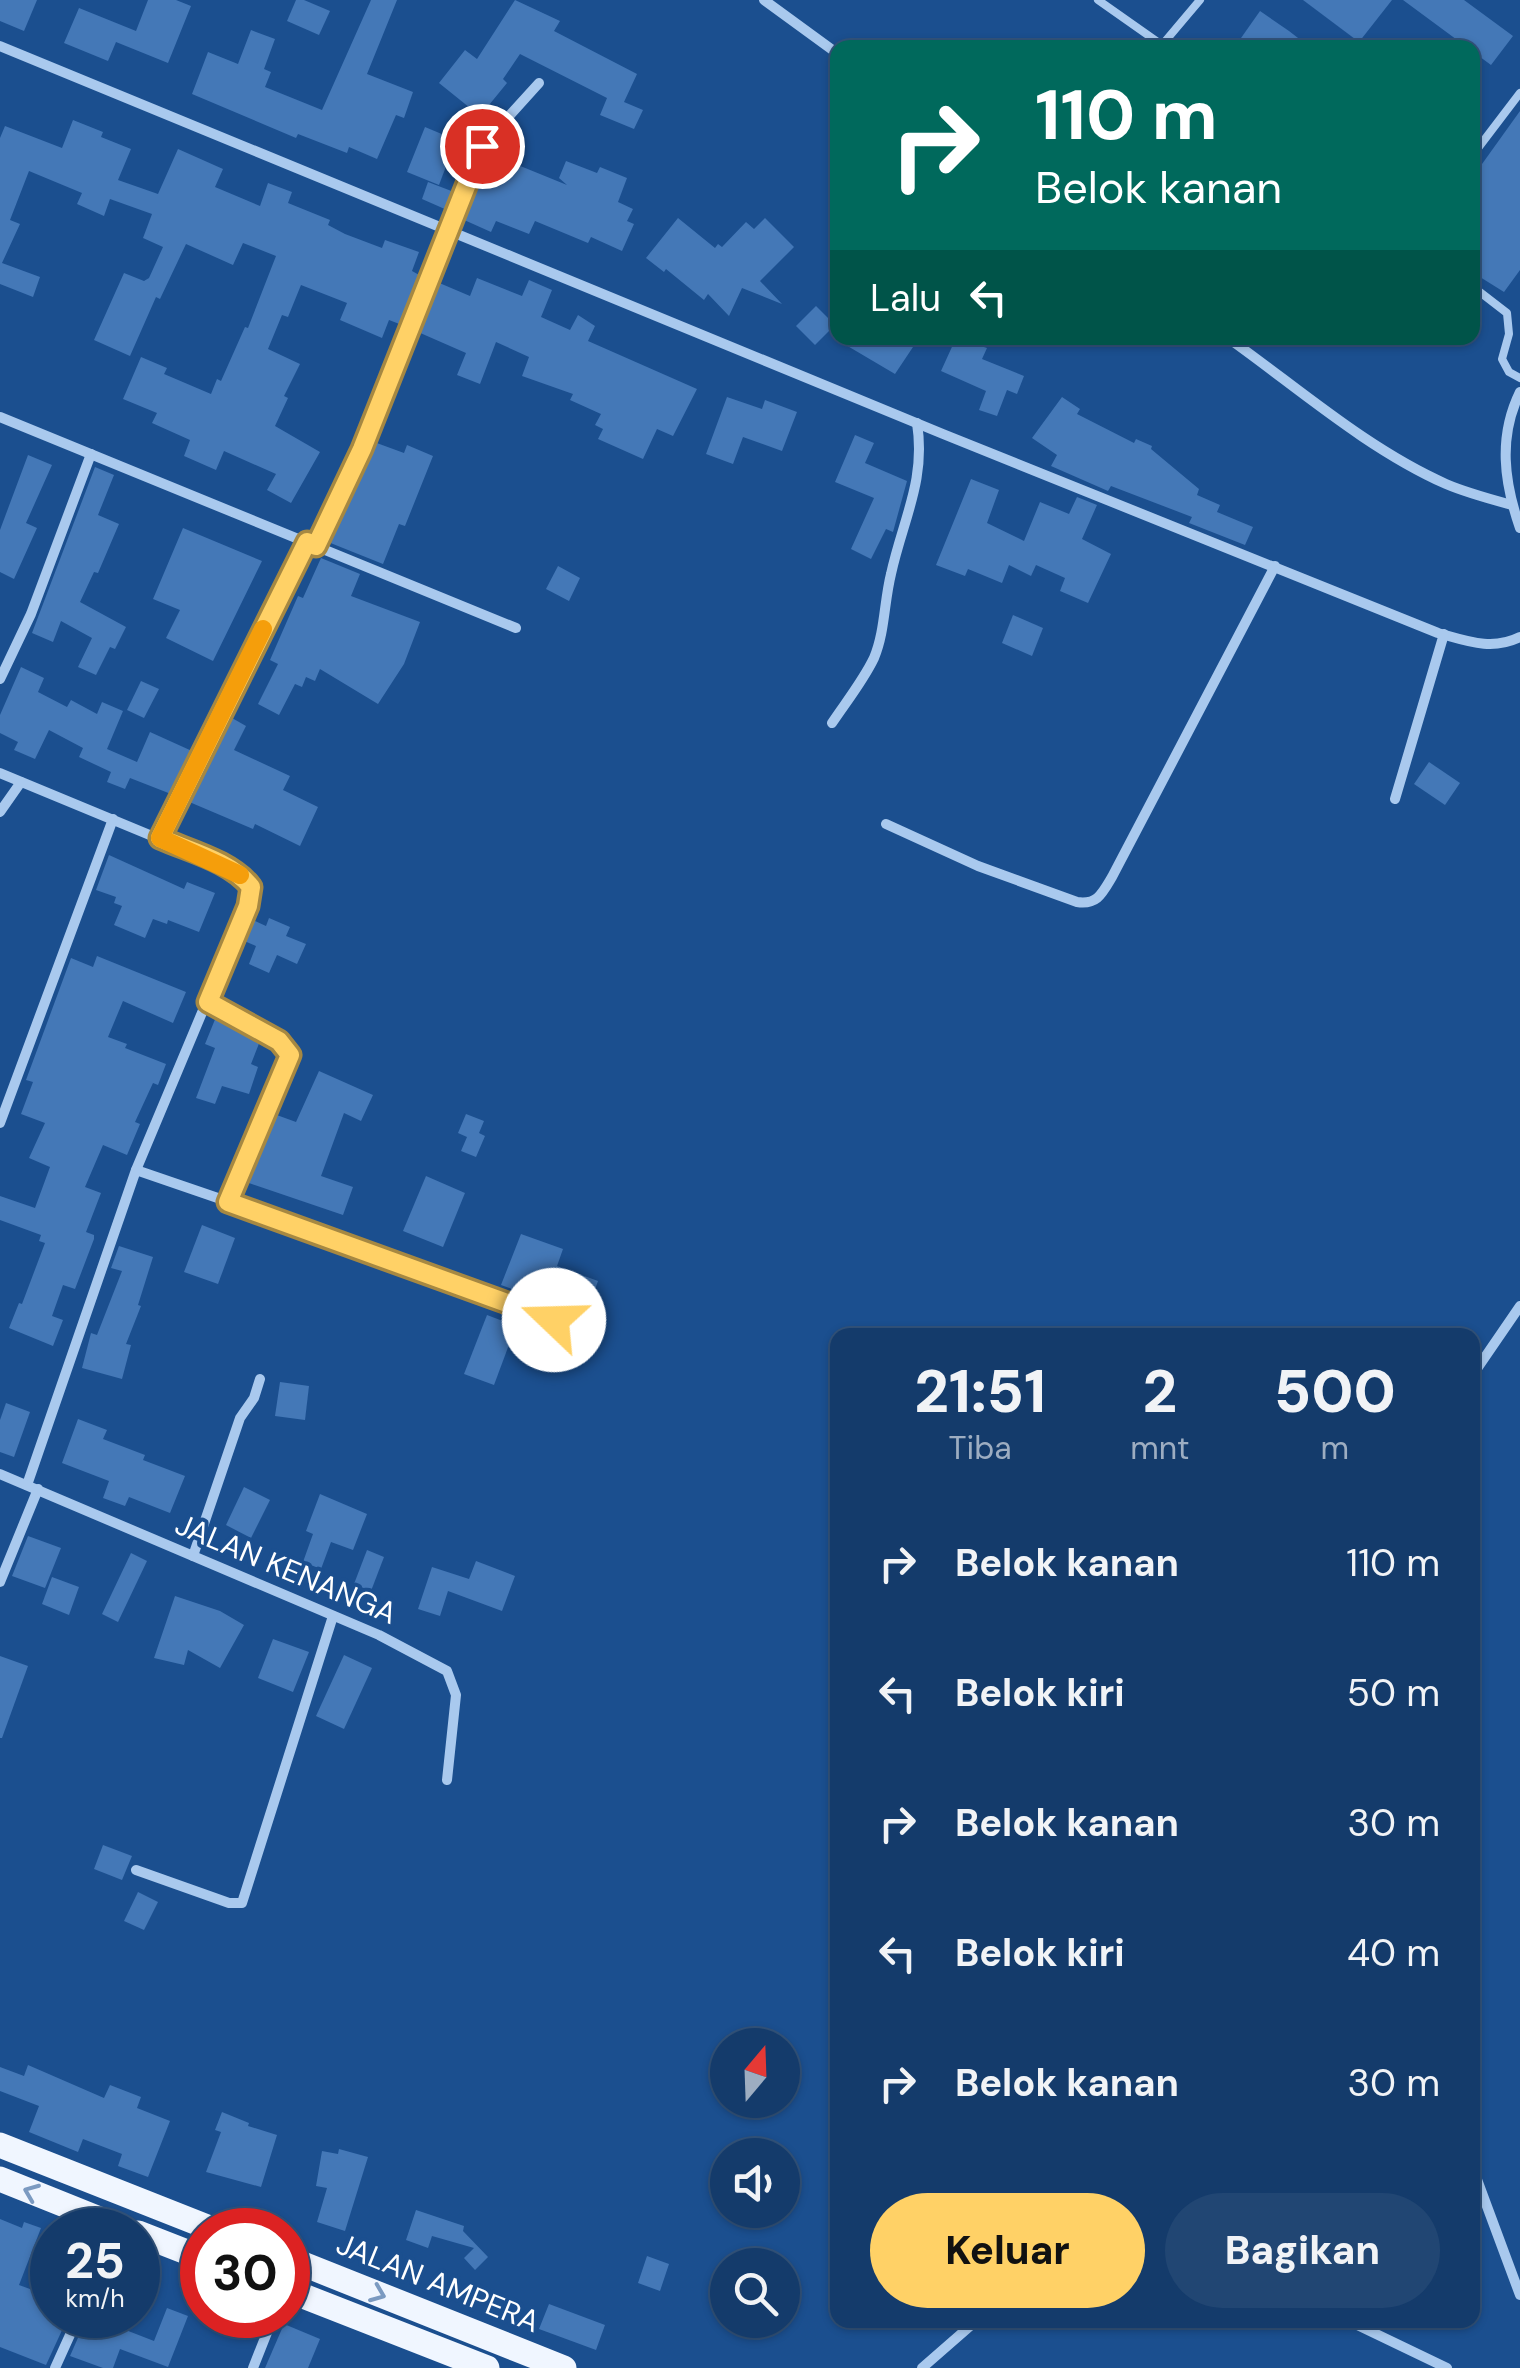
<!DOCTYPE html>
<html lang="id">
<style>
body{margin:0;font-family:"DM Sans",sans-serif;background:#214673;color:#f1f3f6;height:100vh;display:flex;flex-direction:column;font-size:38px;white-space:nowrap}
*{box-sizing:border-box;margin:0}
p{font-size:32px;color:#9dadc1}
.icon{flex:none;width:55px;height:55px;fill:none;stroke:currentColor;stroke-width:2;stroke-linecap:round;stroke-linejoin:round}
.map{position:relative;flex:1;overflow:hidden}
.details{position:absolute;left:830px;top:1328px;width:650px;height:1000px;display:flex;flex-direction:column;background:#143b6b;border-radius:20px;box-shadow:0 2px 8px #0004,0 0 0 2px #33557e}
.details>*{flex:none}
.banner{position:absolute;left:830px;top:40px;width:650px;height:305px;border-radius:20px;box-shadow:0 2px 8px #0004,0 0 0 2px #33557e;background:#00695c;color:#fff;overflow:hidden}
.needle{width:65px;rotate:19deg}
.fabs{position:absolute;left:710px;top:2028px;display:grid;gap:20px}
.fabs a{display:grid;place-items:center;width:90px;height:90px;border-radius:50%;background:#143b6b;box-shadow:0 2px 8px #0004,0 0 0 2px #33557e;font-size:50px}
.speed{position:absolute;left:30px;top:2208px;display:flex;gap:20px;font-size:50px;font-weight:700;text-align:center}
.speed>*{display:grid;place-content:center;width:130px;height:130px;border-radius:50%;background:#143b6b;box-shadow:0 2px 8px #0004,0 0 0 2px #33557e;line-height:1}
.speed small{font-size:25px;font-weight:400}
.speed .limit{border:15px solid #d22;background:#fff;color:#111}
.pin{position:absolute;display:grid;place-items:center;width:85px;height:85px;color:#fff;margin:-42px;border:5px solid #fff;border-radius:50%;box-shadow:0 2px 10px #0007}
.me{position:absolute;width:110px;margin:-55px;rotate:291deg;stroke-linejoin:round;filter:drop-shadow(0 0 8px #0008)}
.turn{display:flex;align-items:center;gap:35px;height:210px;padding:0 40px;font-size:45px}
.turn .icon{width:130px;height:130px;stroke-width:2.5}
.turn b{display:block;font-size:70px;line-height:85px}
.then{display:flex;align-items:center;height:95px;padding:0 40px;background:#0003;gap:20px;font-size:38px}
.eta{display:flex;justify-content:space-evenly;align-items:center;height:170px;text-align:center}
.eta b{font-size:60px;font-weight:800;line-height:70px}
.primary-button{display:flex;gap:20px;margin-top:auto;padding:20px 40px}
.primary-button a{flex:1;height:115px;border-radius:60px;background:#ffd166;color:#111;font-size:40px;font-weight:800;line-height:115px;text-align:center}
.primary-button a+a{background:#214673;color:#f1f3f6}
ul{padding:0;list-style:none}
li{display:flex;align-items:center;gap:30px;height:130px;padding:0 40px}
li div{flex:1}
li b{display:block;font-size:38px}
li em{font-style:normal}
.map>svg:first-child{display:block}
</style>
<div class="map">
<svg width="1520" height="2368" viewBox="0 0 1520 2368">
<rect width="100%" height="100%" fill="#1b4f8f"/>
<!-- building -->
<g fill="#4478b7">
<path d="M0,0H37L24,31L0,21Z"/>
<path d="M148,0H176L191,6L168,63L116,42L108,61L64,43L79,8L136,31Z"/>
<path d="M296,0H304L330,11L319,35L287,21Z"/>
<path d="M371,0H397L367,74L413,92L404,118L396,115L377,159L349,147L347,153L298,134L296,138L192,94L208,52L238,64L251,30L275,39L264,69L271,72L265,87L322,110Z"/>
<path d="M515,0L560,21L554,31L637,74L624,102L643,110L634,129L600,115L607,98L520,54L503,79L507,83L480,116L439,83L465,50L477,59Z"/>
<path d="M1303,0H1392L1359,42Z"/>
<path d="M1403,0H1464L1513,36L1491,65L1472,51V48H1468Z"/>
<path d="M1260,11L1289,31L1311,48H1234Z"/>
<path d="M1520,111V270L1504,292L1472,272V178Z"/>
<path d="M73,120L103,132L101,137L131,149L118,180L158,194L178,149L223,169L215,187L260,206L268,183L292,192L288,203L330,220L328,225L345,234L382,248L385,240L419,252L412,271L421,276L402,325L389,320L382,338L340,320L347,303L301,285L288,317L282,315L268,349L300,364L284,396L288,398L275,426L320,452L291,503L267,490L276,474L224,451L216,470L184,456L190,440L152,423L157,413L123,399L141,357L167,368L164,374L211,394L217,379L221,381L245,327L248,328L276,256L243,243L233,265L186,244L160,299L156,297L130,356L94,340L124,273L144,281L149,278L163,247L143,238L152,214L110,199L104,216L77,204L82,193L29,171L10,220L20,224L2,263L40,277L33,297L0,284V138L5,126L62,148Z"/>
<path d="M425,127L456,140L439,185L407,172Z"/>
<path d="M491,154L567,185L559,178L566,161L597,173L600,167L627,178L618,202L633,209L627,221L634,224L622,251L591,237L588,243L535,221L529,234L496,221L491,232L462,219Z"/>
<path d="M428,182L454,192L447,210L422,199Z"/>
<path d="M678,218L715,248L718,244L722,247L746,222L754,229L765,218L794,247L760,281L782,304L742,288L729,316L708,294L704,300L666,269L664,272L646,258Z"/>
<path d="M477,278L522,296L529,280L552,290L541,317L570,330L578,315L595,326L588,341L697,389L673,436L657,429L643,459L598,439L603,429L595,425L601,414L570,400L573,394L522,376L529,357L496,342L480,384L457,375L466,353L418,332L437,282L470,296Z"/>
<path d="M816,306L835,325L815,345L796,326Z"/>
<path d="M834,338H919L895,374Z"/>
<path d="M956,338L987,348L982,359L1024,376L1017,394L1007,390L997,416L979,410L986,391L941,371Z"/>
<path d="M727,397L762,409L765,400L797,412L782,451L743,437L733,464L706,454Z"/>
<path d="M1062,397L1080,409L1077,414L1134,443L1136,439L1152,446L1151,449L1199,489L1197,495L1220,505L1217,512L1253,527L1245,545L1189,523L1192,517L1111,486L1108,491L1051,466L1057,455L1032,438Z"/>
<path d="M855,435L874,443L865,463L907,481L893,532L886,529L871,559L851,549L874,498L835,482Z"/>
<path d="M374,442L404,453L407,445L433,456L405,526L399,524L383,564L328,542Z"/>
<path d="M28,455L52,465L26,523L37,528L14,579L0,572V530Z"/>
<path d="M95,467L114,475L98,515L119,524L98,573L94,572L80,602L126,627L115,649L110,647L96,675L78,667L92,638L61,621L53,642L32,633Z"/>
<path d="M971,479L999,490L987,523L1024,541L1040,502L1069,514L1077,497L1097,505L1082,539L1111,554L1088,603L1060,591L1065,578L1036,565L1031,576L1009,565L1002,583L968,569L965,576L936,565Z"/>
<path d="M183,528L262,561L213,661L166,638L180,610L153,599Z"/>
<path d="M321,558L360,574L351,596L420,622L404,664L378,704L320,669L315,681L306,677L302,687L295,684L279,715L258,704L278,664L270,660L298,596L303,598Z"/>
<path d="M558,566L580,578L569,601L546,589Z"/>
<path d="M1013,615L1043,628L1032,656L1002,643Z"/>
<path d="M21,667L44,678L38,692L67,707L71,700L97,714L102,702L123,711L107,749L137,762L150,732L192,751L171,794L130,778L125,789L107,782L111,772L79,757L83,748L49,730L35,759L14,750L18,742L0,733V715Z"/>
<path d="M141,681L159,689L144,718L127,710Z"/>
<path d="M232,718L246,726L234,750L290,776L283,790L318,807L300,846L255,824L253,829L187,801Z"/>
<path d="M1429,762L1460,783L1445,805L1414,784Z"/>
<path d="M109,855L184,889L187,882L215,893L199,932L168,920L167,924L153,919L145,938L114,925L122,906L114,903L116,897L96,890Z"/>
<path d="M269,918L290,927L286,936L306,944L297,964L277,955L269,973L249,964L256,946L242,940L251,919L266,926Z"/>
<path d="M97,956L186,992L173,1023L123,1001L108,1037L127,1044L125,1048L166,1064L158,1085L153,1083L135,1122L140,1124L127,1155L103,1145L85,1187L101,1193L86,1232L94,1235V1239L75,1289L63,1285L52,1316L63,1320L53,1346L9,1328L19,1303L22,1304L45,1243L39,1241L41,1235L0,1220V1196L35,1208L50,1167L29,1158L45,1123L21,1114L33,1082L26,1080L71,958L93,967Z"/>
<path d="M216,1017L260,1041L251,1064L258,1067L249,1094L222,1086L215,1104L196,1098L215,1048L205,1044Z"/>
<path d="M319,1071L373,1095L361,1121L344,1113L321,1176L353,1187L343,1215L246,1182L274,1114L296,1122Z"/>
<path d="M466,1114L484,1121L479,1133L485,1136L476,1157L461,1151L467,1137L458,1133Z"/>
<path d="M426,1176L465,1193L443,1247L403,1231Z"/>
<path d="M202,1225L235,1238L218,1284L184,1272Z"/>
<path d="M521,1234L563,1249L557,1266L598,1281L584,1321L554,1310L555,1305L501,1285Z"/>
<path d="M119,1246L153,1257L138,1305L141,1306L126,1344L131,1345L122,1379L82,1368L91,1333L97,1335L122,1271L111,1268Z"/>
<path d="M487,1315L516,1326L494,1385L464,1374Z"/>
<path d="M280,1382L309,1386L305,1420L275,1416Z"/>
<path d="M6,1403L30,1412L14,1457L0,1452V1420Z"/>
<path d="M78,1419L107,1430L103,1439L145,1455L143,1460L185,1476L170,1513L129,1497L125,1506L103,1498L109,1481L62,1463Z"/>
<path d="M244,1487L270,1500L251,1538L226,1525Z"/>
<path d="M320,1494L367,1514L353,1550L331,1542L321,1569L303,1562L313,1534L306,1531Z"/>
<path d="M28,1536L61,1548L45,1588L12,1576Z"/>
<path d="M367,1550L384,1557L371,1591L354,1584Z"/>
<path d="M131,1553L147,1561L118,1622L102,1614Z"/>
<path d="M476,1561L515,1576L502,1611L448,1591L440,1616L418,1609L432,1567L469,1579Z"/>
<path d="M52,1577L79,1587L69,1615L42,1604Z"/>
<path d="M175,1596L220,1611L244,1625L220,1668L188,1650L184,1665L154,1658Z"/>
<path d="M273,1639L309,1652L293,1692L258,1678Z"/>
<path d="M344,1655L372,1668L344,1729L316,1716Z"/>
<path d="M0,1656L28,1666L2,1738H0Z"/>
<path d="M103,1845L132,1856L122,1880L94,1869Z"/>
<path d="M138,1892L158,1902L144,1930L124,1921Z"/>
<path d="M28,2065L104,2098L110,2085L141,2097L137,2108L170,2121L148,2177L118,2166L122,2154L83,2139L78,2152L29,2132L39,2106L0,2091V2067L24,2076Z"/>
<path d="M222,2112L249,2123L248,2126L277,2135L261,2187L206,2172L221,2132L215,2130Z"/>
<path d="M339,2149L368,2157L345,2231L317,2222L327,2188L316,2186L322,2151L338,2154Z"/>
<path d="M416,2210L464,2226L463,2231L488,2257L475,2270L464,2258L474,2248L432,2236L428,2248L406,2240Z"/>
<path d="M0,2219L22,2228L24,2222L41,2228L19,2285L52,2297V2315H69L46,2365L0,2347Z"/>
<path d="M647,2256L669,2264L660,2291L638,2283Z"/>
<path d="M549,2304L605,2325L596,2350L539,2329Z"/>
<path d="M167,2308L188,2316L168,2367L120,2349L113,2368H103L70,2356L88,2315H123L118,2327L154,2341Z"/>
<path d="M284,2324L320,2339L308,2368H265Z"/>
</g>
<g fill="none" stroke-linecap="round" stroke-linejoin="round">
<!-- lane -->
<g stroke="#a9c9ee" stroke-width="8">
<path d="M1098,0L1162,45L1200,0"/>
<path d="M1472,156L1520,93"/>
<path d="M1472,286L1507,313L1509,334L1502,359L1509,372L1520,378"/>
</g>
<!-- street -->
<g stroke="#a9c9ee" stroke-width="10">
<path d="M764,0L838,54"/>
<path d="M0,46L943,434L1438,633C1467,641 1492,651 1520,637"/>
<path d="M1228,338C1297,387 1367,449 1446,484C1467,493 1490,499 1512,505"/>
<path d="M1520,392C1498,437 1504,482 1520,528"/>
<path d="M0,417L516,628"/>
<path d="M316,546L362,449L482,146L539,83"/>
<path d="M0,679L31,614L91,454"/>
<path d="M832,723C846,702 863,681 874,658C885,632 884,602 891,574C903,519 926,481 917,423"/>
<path d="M0,773L227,867L241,875L253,891L136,1170L27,1485"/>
<path d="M1395,799L1444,634"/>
<path d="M0,812L21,782"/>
<path d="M886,824L978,866L1077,902C1097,905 1102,894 1112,877L1275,566"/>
<path d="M159,837L307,542"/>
<path d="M208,1002L279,1041L289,1055L228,1202"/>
<path d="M0,1123L113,819"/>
<path d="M136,1170L349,1243L554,1320"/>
<path d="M1472,1376L1520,1306"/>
<path d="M0,1474L379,1635L447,1671L456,1695L447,1780"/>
<path d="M193,1556L240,1418L254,1398L260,1379"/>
<path d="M0,1582L38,1489"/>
<path d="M136,1870L229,1903H242L333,1616"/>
<path d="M1472,2166L1520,2295"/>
<path d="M1347,2320L1447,2368"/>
<path d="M55,2368L79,2315"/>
<path d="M253,2368L274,2315"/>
<path d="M922,2368L977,2320"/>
</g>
<!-- primary -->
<g stroke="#f0f6ff" stroke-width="25">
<path d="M0,2145L215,2230"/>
<path d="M0,2179L127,2230"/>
<path d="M138,2233L202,2258"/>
<path d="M288,2258L564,2368"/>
<path d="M288,2290L487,2368"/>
</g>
</g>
<!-- one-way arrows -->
<defs><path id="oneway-chevron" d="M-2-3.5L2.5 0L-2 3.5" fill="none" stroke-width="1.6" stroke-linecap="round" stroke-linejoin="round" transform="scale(2.5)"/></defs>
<g stroke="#7b9ac1">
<use href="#oneway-chevron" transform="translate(31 2192) rotate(-158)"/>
<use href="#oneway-chevron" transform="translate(378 2294) rotate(22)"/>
</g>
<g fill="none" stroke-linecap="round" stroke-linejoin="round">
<defs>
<path id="route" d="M482,146L362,449L316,546L307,542L160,838C189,851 231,861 251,887L248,906L208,1002L279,1041L290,1055L228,1202L554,1320"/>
</defs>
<!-- route casing -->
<use href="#route" stroke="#a68842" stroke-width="25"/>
<!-- route -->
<use href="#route" stroke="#ffd166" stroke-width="18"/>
<!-- slow -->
<path stroke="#f59e0b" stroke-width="18" d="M240,875L160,838L263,629"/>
</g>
<g text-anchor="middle" stroke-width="8" stroke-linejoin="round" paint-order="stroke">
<!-- street labels -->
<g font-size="30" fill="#fff" stroke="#1b4f8f">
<text transform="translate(286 1569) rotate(23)" y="10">JALAN KENANGA</text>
<text transform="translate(438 2283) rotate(22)" y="10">JALAN AMPERA</text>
</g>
</g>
</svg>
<div class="fabs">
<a><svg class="needle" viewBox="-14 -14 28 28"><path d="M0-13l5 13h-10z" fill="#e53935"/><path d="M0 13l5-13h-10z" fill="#9dadc1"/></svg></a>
<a><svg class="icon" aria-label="sound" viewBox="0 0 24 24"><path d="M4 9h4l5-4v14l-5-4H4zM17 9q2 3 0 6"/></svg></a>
<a><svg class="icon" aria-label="search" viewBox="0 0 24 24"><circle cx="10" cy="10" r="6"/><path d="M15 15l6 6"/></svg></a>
</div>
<div class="speed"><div>25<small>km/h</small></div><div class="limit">30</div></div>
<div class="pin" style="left:482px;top:146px;background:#d93025"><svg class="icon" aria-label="arrive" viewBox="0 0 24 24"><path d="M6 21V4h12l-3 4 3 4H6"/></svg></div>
<svg class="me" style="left:554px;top:1320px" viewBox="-20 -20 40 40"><circle r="19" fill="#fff"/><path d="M0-13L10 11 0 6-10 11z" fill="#ffd166"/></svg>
<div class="banner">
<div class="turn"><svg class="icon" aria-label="right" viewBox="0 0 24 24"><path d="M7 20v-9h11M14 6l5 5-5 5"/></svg><div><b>110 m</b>Belok kanan</div></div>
<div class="then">Lalu<svg class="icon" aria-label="left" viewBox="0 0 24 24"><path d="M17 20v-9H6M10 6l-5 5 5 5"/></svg></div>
</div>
<section class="details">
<div class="eta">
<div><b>21:51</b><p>Tiba</p></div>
<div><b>2</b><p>mnt</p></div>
<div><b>500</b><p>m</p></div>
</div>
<ul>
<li><svg class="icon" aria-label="right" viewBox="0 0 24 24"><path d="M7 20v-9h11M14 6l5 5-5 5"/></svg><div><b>Belok kanan</b></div><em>110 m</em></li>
<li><svg class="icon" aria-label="left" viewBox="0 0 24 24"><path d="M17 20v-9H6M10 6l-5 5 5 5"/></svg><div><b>Belok kiri</b></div><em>50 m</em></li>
<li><svg class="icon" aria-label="right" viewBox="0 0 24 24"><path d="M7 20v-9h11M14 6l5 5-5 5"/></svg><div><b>Belok kanan</b></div><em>30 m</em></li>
<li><svg class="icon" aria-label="left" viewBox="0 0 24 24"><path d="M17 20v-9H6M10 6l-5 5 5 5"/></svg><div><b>Belok kiri</b></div><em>40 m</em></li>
<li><svg class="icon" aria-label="right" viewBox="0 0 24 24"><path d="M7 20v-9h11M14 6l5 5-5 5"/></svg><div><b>Belok kanan</b></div><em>30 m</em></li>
</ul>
<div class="primary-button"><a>Keluar</a><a>Bagikan</a></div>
</section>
</div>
